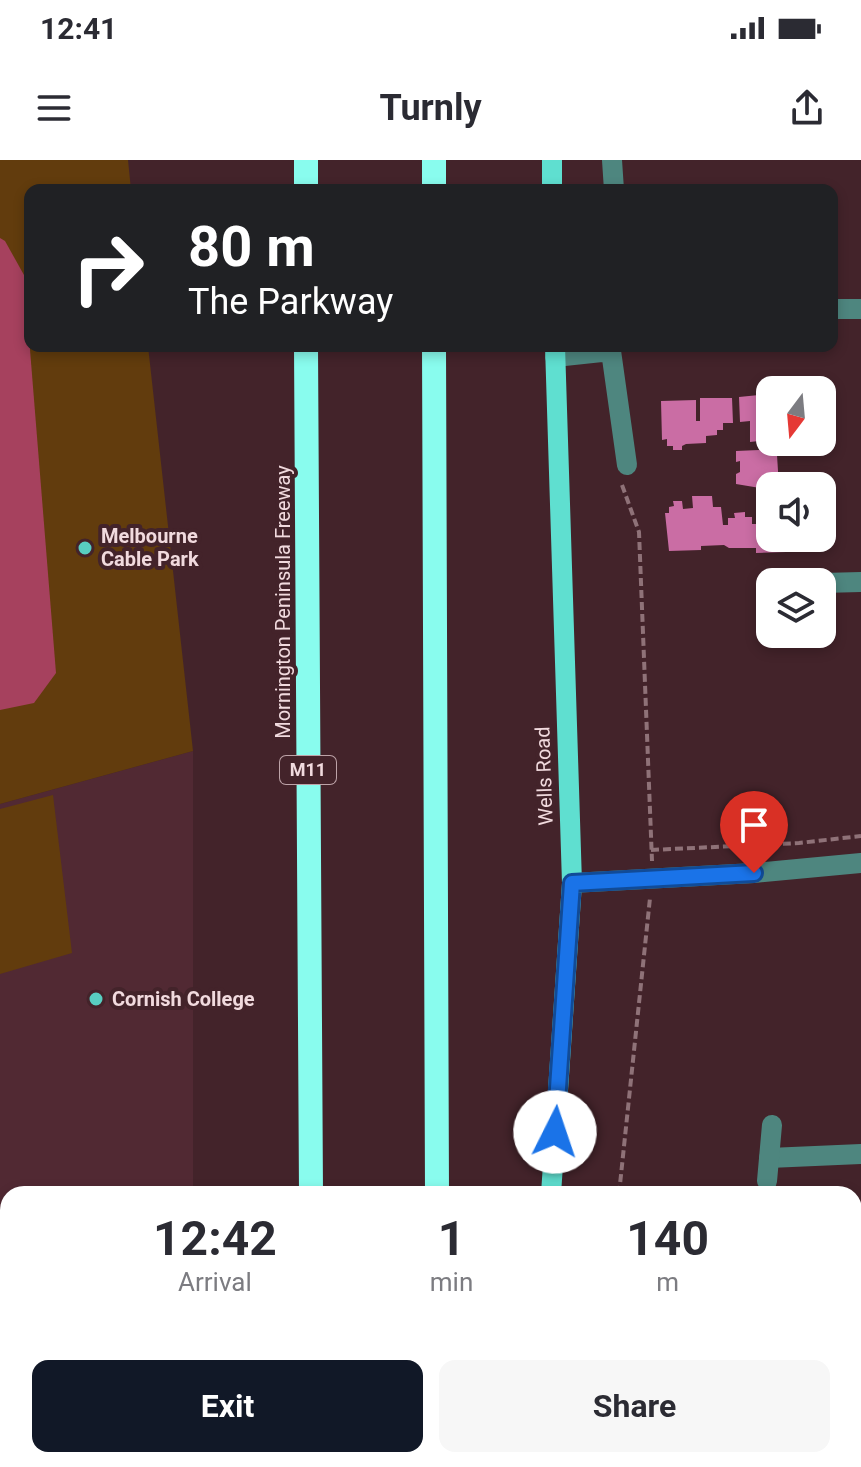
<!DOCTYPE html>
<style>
body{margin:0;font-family:Roboto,sans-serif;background:#f7f7f7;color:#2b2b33;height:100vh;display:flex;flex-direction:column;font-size:30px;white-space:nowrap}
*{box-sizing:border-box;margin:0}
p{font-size:26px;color:#7c7c81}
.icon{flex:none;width:44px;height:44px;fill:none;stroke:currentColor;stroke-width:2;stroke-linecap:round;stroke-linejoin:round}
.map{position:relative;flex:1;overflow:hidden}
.drawer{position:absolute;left:0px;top:1026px;width:862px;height:282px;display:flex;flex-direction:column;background:#fff;border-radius:24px 24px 0 0;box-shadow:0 4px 12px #0003}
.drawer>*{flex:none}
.guide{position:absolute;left:24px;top:24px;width:814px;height:168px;border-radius:16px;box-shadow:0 4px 12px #0003;background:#202124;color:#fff;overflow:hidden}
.needle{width:52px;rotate:196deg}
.fabs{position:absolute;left:756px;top:216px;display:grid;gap:16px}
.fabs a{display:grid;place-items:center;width:80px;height:80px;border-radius:16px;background:#fff;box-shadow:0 4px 12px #0003;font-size:40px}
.pin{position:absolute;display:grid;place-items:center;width:68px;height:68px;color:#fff;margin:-82px -34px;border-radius:50% 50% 50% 0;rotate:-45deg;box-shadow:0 0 8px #0007}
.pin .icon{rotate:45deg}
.me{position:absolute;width:88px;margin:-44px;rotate:4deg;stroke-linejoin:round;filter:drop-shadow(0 0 6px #0008)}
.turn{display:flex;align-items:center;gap:28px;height:168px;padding:0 32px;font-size:36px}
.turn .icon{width:104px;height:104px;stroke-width:2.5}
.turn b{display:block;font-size:56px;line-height:68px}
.eta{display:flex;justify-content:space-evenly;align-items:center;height:136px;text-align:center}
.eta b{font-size:48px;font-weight:700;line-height:56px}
.button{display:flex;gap:16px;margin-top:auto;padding:16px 32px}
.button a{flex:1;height:92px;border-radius:16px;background:#111827;color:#fff;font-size:32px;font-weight:700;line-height:92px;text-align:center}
.button a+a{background:#f7f7f7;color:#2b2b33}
.status{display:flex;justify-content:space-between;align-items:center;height:56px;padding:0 40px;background:#fff;direction:ltr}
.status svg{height:22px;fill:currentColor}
header{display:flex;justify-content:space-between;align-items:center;height:104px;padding:0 32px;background:#fff;font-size:36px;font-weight:700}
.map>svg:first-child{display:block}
</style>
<div class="status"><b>12:41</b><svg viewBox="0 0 49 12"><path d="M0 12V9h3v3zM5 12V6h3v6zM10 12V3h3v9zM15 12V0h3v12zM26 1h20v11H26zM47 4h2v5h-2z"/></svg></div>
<header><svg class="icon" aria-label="menu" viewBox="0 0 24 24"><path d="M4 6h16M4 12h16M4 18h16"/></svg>Turnly<svg class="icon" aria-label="share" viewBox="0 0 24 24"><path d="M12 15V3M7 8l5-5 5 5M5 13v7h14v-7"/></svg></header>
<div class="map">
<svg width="861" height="1307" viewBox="0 0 861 1307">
<rect width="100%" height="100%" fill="#43232a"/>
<!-- built -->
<path fill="#512933" d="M193,591V1034H8V1300H193V1307H0V644Z"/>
<!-- green -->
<g fill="#623c0d">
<path d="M0,0H128L131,30H30V186H148L193,591L0,644Z"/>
<path d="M53,635L72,793L0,814V649Z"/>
</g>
<!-- water -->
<path fill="#a6415e" d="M0,78L5,81L24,115L56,513L34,543L0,550Z"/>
<!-- building -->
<g fill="#ca6da4">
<path d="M770,234V282H784V295H777L778,311V318H785V326H770V378H786V392L756,393V388H729L724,385L701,386V390L669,391L665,353H669V347L674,346L673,341H682L683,349L693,348L692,336H712L713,347H721L723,365H728V358H735L734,353L745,352V357H752V364H756V361H762V353L757,354V351L756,334H760V328L736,324V314L740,312V301L736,302V291L759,290V281L750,282V261L740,262L739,237Z"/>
<path d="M700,238H732L733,263H723V270H717V275L706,276V283L686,284L682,286V290H673V286H667V279L662,280L661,241L696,240V261H700Z"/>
</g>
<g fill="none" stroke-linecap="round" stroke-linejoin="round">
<!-- path -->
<g stroke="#8f7278" stroke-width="4" stroke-dasharray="8 4" stroke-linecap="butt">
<path d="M622,325L639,372L652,701"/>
<path d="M651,690L799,683L861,676"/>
<path d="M619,1034L650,738"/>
<path d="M600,1300L601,1307"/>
</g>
<!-- minor -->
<g stroke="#4e867f" stroke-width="20">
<path d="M612,0L614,30"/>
<path d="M832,149H861"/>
<path d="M555,197L611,191L627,305"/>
<path d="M822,423L861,422"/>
<path d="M766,425H770"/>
<path d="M572,723L754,713L861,703"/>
<path d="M769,998L861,994"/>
<path d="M767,1021L772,965"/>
<path d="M854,1285L861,1284"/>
<path d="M755,1300L756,1307"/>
<path d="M694,1307L737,1300"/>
</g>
<!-- major -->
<g stroke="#5fdfd0" stroke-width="20">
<path d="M552,0V30"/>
<path d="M551,1034L572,723L555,186"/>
<path d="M565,1300L567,1307"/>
<path d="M536,1307L538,1300"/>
</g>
<!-- highway -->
<g stroke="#89fcee" stroke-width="24">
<path d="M306,0V30"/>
<path d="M434,0V30"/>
<path d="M306,186L311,1034"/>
<path d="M434,186L437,1034"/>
<path d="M313,1300V1307"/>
<path d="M438,1300V1307"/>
</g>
</g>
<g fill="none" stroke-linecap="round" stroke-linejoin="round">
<defs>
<path id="route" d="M555,972L572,723L754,713"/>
</defs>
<!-- route casing -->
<use href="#route" stroke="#114b97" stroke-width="20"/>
<!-- route -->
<use href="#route" stroke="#1a73e8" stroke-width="14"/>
</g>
<!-- markers -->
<g fill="#58cec1" stroke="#43232a" stroke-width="3">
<circle cx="85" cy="388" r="8"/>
<circle cx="96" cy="839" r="8"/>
</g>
<g text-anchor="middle" stroke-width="8" stroke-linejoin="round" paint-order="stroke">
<!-- shield labels -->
<rect fill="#43232a" stroke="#bda3a8" stroke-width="2" x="280" y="596" width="56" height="28" rx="6"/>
<g font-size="18" font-weight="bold" fill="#f1dade">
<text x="308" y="616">M11</text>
</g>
<!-- poi labels -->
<g font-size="20" font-weight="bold" fill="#f1dade" stroke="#43232a" text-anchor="start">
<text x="101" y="383">Melbourne<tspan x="101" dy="23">Cable Park</tspan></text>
<text x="112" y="846">Cornish College</text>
</g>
<!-- street labels -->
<g font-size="20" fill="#f1dade" stroke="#43232a">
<text transform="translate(283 442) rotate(-90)" y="7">Mornington Peninsula Freeway</text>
<text transform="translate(544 616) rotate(-92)" y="7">Wells Road</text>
</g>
</g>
</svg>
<div class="fabs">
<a><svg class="needle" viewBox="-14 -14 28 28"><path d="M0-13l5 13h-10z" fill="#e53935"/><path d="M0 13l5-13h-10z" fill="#7c7c81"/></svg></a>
<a><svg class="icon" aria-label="sound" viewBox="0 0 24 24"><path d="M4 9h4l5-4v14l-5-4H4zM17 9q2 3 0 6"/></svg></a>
<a><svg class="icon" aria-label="layers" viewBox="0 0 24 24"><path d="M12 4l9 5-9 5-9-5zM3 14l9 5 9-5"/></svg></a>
</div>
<div class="pin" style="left:754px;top:713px;background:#d93025"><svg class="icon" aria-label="arrive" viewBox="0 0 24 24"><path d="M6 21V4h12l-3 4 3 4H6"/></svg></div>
<svg class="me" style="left:555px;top:972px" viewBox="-20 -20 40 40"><circle r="19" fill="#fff"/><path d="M0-13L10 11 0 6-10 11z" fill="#1a73e8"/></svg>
<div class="guide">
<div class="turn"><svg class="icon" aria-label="right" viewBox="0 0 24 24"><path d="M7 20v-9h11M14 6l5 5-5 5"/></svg><div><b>80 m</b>The Parkway</div></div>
</div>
<section class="drawer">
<div class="eta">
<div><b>12:42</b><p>Arrival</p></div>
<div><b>1</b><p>min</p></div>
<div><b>140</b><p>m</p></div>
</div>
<div class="button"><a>Exit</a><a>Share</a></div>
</section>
</div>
